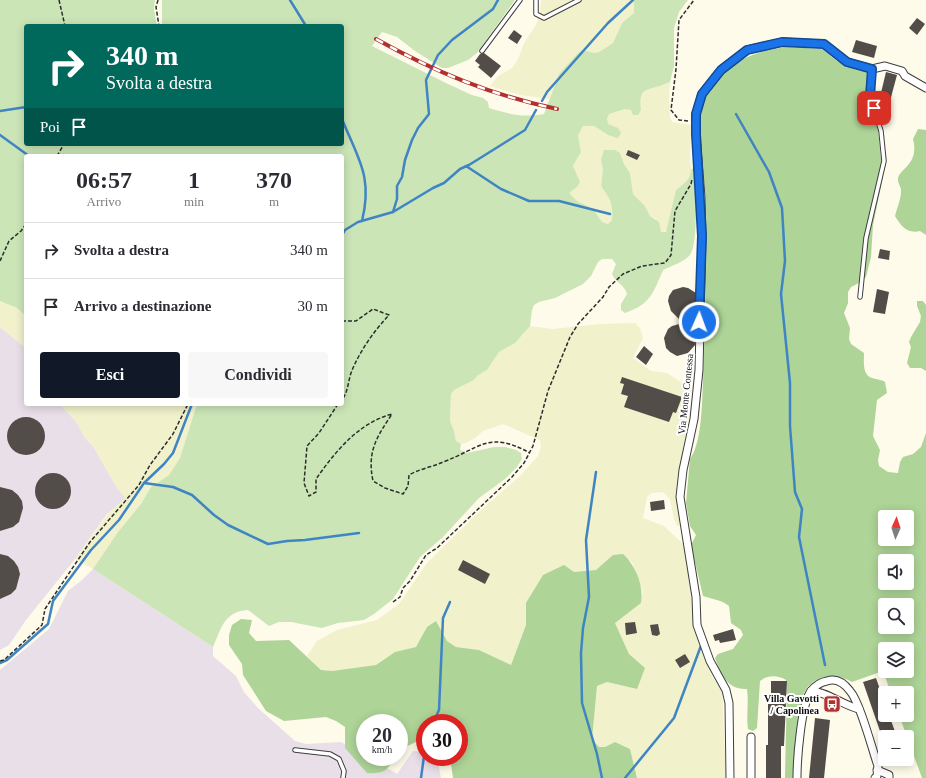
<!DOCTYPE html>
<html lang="it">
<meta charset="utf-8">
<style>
body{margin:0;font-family:"Times New Roman",serif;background:#f7f7f7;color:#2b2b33;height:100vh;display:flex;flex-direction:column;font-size:15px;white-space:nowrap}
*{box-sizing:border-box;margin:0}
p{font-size:13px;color:#7c7c81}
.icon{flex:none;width:22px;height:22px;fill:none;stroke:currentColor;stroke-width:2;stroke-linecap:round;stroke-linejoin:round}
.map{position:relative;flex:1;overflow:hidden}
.sheet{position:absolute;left:24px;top:154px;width:320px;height:252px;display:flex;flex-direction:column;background:#fff;border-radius:4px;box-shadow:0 2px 10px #0003}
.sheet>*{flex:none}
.banner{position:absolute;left:24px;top:24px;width:320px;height:122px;border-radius:4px;box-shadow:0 2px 10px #0003;background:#00695c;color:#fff;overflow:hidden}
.needle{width:26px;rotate:3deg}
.tools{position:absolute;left:878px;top:510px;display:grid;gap:8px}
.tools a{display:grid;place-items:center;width:36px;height:36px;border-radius:4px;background:#fff;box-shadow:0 2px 10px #0003;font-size:20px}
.speed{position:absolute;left:356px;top:714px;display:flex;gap:8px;font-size:20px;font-weight:700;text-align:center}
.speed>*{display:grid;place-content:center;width:52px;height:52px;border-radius:50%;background:#fff;box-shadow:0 2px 10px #0003;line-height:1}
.speed small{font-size:10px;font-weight:400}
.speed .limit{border:6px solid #d22;background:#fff;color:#111}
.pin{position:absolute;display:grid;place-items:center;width:34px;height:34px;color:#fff;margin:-17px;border-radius:8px;box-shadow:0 2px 6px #0006}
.me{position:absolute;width:44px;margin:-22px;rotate:2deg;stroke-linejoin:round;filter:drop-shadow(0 0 3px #0008)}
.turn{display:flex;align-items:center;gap:14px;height:84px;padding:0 16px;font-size:18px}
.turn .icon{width:52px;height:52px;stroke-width:2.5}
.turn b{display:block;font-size:28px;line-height:34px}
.then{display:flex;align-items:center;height:38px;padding:0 16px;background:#0003;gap:8px;font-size:15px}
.eta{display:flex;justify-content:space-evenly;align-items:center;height:68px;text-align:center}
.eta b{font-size:24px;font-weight:600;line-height:28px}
.button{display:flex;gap:8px;margin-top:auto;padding:8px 16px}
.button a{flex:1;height:46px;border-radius:4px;background:#111827;color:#fff;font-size:16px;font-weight:600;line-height:46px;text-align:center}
.button a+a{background:#f7f7f7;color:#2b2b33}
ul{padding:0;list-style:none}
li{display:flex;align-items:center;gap:12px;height:56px;padding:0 16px;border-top:1px solid #e1e1e2}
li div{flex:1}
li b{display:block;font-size:15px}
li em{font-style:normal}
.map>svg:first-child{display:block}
</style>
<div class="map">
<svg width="926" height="778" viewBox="0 0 926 778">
<rect width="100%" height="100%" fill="#fefbea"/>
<!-- industrial -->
<g fill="#e9dfe9">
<path d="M0,327L26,348V360L24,363L26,366V404H60L77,423L85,438L93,446L117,488L126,498L107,514L75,559L26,620L9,645L0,650Z"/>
<path d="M93,569L213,647V656L236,676L244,692L258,708L295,741L306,744L341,742L365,755V757H368L397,774L413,751L425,752V757H437L441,778H0V670L49,629L68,591L82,580Z"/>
</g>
<!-- farmland -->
<g fill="#f1f1cc">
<path d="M541,0H634V13L622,23L613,43L599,52L594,53L583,50L578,53L559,74L549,99L520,95L490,86L498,76L512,68L518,59L524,43L536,25L540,12Z"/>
<path d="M670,82L669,95L670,117L672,122L691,125L690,158L691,169V174L685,183L676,190L667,231L661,232L655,218L650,216L645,206L633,194L630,173L624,164L620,153L601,160L603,170L601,186L611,199L613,205L612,220L608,224L602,222L593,209L577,201L568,193L577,187L578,176L574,172L573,166L581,152L578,135L580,130L583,126H594L608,135L612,127L607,124V119L609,114L625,109L641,110L639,100L642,95L649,88L665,85Z"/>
<path d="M0,301L17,308L26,315V348L0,327Z"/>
<path d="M635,323L640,328L643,338L633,358L651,371L667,373L681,382L692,381L689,418L678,475L677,497L681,526H677L674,519L670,499L663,492L651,493L647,497L643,518L664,526L684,545L696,632L704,658L713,678L722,691L726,778H637L630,749L615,742L605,747H599L592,739L597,686L607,682L637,689L629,654L615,623L641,603L643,592L632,562L613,556L597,570L574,572L526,603V625L511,665L479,650L456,647L427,627L416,647L395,652L376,665L332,671L321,670L307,656L317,641L337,630L377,620L399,604L427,563L481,510L520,476L538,456L541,446L540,440L503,424L483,431L475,438L466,443L461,444L456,441L454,431L450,421L451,394L454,390L474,380L477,376L487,370L499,352L515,343L530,326L552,329L600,324Z"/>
<path d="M60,404H197L180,458L169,475L151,487L141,504L118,532L93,569L75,559L108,514L125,498L117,488L93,446L85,438L77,423Z"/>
</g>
<!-- green -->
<path fill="#cbe5b7" d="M0,0H155L154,9L157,26H26V144H342V26H162V0H515L477,53L468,60L448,68H442L415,51L397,37L382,32L372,46L448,84L472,95L483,98L488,102L489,108C511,114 520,118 544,114L559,74L578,53L583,50L594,53L599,52L613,43L622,23L634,13V0H688L679,12L674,28V66L670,82C653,91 637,84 641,110L638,115H633L631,110L625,109L609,114L607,119L608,124L618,128L621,133L618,138L608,135L594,126H583L578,135L581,152L573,166L580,182L577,187L569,193L577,201L593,209L602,222L608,224L612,220C613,203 611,200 601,186L603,170L601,160L604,150H615L620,153L624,164L630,173L633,194L645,206L650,216L659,222L661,232H666L676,190C684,184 691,179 691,169L695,168C695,185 699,242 690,255C684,262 671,266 663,270C653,293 651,304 625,313L621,310V304L627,294C625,285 615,282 612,274L616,264L612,259H602L598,262L591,276L583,284L555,298L539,302L534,305L532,310L530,326L515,343L499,352L487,370L477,376L474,380L454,390L451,394L450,421L454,431L456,441L461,444L460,450L467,453L494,447H505L516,450L521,453L522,459L517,467L505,479L479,498L443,537L420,557L393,599L374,614L364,620L338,623L322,628L291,622H279L269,626L248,610C224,611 221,629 213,647L93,569L118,532L141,504L151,487L169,475L180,458L197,404H342V156H26V316L17,308L0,301Z"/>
<!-- forest -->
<g fill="#aed497" fill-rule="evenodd">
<path d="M788,47L822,49L837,61L857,70L870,72L868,97L878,130L883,177L873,225L871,257L866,277L857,284L851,287L848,292V303L844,313L850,328L849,339L851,344L864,353C864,361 862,375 872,378C877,380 881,379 885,382L887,393L877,400L873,436L880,450L878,460L879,466L888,472L898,473L900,462L903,457L913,454L921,447L926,433V778H922L899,715H907V693H891L883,671L852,682C835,672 812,674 803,695C801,701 801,707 800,713C796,735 794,756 793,778H785L787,683L786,680C778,675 767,675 760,681L757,728L753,731L748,729C746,716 749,703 747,689C727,690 721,674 715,658L718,654L733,649L743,635L741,630L731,623L729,606C722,600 712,599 703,596L691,545L696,535L690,526L686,503L690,459C702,443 702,402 703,382C705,323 707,263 706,204C705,174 693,118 707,93C725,63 755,50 788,47ZM885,517H907V539H885ZM885,561H907V583H885ZM885,605H907V627H885ZM885,649H907V671H885Z"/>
<path d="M918,129L926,130V235L920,231C907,234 901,226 895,216C897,208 901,199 901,192C902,188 898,184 898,180C897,169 920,166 913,139Z"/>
<path d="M917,301H923L926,305V371L921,368H910L907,363L911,347L909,342L911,337L920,322L921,316L917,306Z"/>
<path d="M623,554C636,566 644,586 641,603L615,623L629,654L645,668L637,689L607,682L597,686L592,739L599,747H605L615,742L630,749L637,778H453L451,764L445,757H459V723H425V742H416L399,750V723H365V757H395C387,771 384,774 367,773L345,748V727L336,721L326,717L284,721L266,711L243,675L242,664L229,645V635L232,625L241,619L252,620L249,633L256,641L289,640L321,670L332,671L376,665L395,652L416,647L427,627L436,621L447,641L456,647L479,650L511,665L526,625V603L543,575L564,565L574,572L596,570L613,555Z"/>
</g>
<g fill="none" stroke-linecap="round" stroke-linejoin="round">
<!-- stream -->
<g stroke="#3f84c3" stroke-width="2.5">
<path d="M290,0L306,26"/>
<path d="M542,101L547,92L608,23L633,0"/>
<path d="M0,111L26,107"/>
<path d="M736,114L769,172L782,208L785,261L781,294L790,383V426L795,492L802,509L799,537L825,665"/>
<path d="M342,119C358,159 373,176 362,221"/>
<path d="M0,135L29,156"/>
<path d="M466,166L501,189L529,201H559L610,214"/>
<path d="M393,212L397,199V186L402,177L405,160L412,140L418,128L429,114L426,80L438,55L452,40L493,9L498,0"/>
<path d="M342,235L345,230L358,222L393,212L433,188L444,183L460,169L469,165L525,130L536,110"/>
<path d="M596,472L586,540L589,597L583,628L581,653L582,703L597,754L602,778"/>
<path d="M144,483L173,487L192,495L214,515L228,525L268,544L287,541L305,540L359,533"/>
<path d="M0,663L7,660L48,624L53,601L91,550L119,520L144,483L164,464L173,453L192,404"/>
<path d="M433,723L439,710L443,618L450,602"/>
<path d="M421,778L425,749"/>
<path d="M625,778L674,718L702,643"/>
</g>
</g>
<!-- building -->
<g fill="#524d48">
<path d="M917,18L925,24L917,35L909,28Z"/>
<path d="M514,30L522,36L517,44L508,38Z"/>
<path d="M856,40L877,46L874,58L852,52Z"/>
<path d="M484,53L501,66L491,78L478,67L480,65L475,61L480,54Z"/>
<path d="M886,72L897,75L890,101L880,97Z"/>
<path d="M628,150L640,155L637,160L626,155Z"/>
<path d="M880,249L890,251L889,260L878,258Z"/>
<path d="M683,287L688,288L696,293L695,311L681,321L671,311L668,301L669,296L673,290Z"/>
<path d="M877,289L889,292L885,314L873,312Z"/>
<path d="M683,323L694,333L695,345L688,353L677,356L670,352L666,348L664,338L668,329L672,326Z"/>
<path d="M644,346L653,354L646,365L636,357Z"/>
<path d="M622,377L682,397L676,413L673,412L669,422L624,407L628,396L621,394L624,384L620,383Z"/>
<circle cx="26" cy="436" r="19"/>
<circle cx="53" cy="491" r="18"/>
<path d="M0,487L12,490L18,495L22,501L23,508L19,522L13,527L0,531Z"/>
<path d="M664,500L665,509L651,511L650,502Z"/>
<path d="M0,554L8,556L14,561L18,567L20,574L16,589L11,594L0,599Z"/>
<path d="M463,560L490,574L485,584L458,570Z"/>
<path d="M635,622L637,633L626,635L625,623Z"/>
<path d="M658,624L660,634L657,636L652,635L650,625Z"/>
<path d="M733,629L736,640L720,643L719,640L715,641L713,635Z"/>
<path d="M685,654L690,662L680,668L675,660Z"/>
<path d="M876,678L885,704V715H889L897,737H882L881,734L863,682Z"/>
<path d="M771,681H787L784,746H781V778H766V745H768V704H771Z"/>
<path d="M815,718L830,720L824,778H809Z"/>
</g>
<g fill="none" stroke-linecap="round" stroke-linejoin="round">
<defs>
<g id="lane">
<path d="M536,0V14L544,18L579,0"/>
<path d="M482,51L520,0"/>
<path d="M860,297L866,238L884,161L881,131L870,96L872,69"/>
<path d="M295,750L330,754L339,759L344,771L343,778"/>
</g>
<g id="street">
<path d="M811,691C828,692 842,705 859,709"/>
<path d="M877,770L889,775V778"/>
<path d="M730,778L729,703L726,690L710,661L697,625L696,597L680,497L683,470L694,419L699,370L702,236L701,197L696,134V114L702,94L721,70L747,50L783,42L824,44L847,62L872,69L885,66L902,71L905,76L926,88"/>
<path d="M751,778V737"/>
<path d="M797,778C797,760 801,704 811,691C815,686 821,682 827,681C836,678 844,683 850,691C860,702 872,749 878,766L877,776L875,778"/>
</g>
</defs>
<!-- lane casing -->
<use href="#lane" stroke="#3e3e3e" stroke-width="5.5"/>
<!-- street casing -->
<use href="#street" stroke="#3e3e3e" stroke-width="9"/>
<!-- path -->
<g stroke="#2d2d2d" stroke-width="1.5" stroke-dasharray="4 2" stroke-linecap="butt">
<path d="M59,0L65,26"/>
<path d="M158,0L156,7L159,26"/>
<path d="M688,121L679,120L671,110L676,69L679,20L694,0"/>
<path d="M57,156L64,144"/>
<path d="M0,261L9,241L21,231L26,224"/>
<path d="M342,321H356L373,309L389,315C374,331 359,352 351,373C348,382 348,392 342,400"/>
<path d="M338,404L319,433L307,446L304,483L309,496L316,492V479C335,452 358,423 392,414C376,438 367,452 373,481L385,488L403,494L408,486L409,475C419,469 432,467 443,462C481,448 488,430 530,453"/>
<path d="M393,602L400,597L403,588L410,581L426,555L437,548L512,477L524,463L533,446L548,391L570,337L578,324L603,297L609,287L623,274L642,266L665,263L671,255L675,211L691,184L692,179"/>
<path d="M0,661L4,660L42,625L45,609L90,542L139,485L150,465L173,434L188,404"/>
</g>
<!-- lane -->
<use href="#lane" stroke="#fff" stroke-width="3.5"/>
<!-- street -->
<use href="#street" stroke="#fff" stroke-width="7"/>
<defs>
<path id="rail" d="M376,39C435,72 491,95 557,109"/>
</defs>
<!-- rail casing -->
<use href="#rail" stroke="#b0312e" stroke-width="4"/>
<!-- rail -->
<use href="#rail" stroke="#fff" stroke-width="2.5" stroke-dasharray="8" stroke-linecap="butt"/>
</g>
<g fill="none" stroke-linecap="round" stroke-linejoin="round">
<defs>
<path id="route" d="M699,322L702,236L696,134V114L702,94L721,70L747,50L782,42L824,44L847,62L872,69L870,96L874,108"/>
</defs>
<!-- route casing -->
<use href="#route" stroke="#114b97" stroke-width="10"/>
<!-- route -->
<use href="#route" stroke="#1a73e8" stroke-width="7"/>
</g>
<!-- icons -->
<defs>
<symbol id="bus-square" viewBox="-11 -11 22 22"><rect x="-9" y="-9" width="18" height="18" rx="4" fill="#b0312e" stroke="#fff"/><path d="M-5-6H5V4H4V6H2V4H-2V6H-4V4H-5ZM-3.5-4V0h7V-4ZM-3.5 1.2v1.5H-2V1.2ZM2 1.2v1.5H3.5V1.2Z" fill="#fff"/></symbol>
</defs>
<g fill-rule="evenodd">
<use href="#bus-square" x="822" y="694" width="20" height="20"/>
</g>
<g text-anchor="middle" stroke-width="4" stroke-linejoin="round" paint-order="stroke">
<!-- street labels -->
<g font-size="10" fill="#0b0b0b" stroke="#fff">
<text transform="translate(685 394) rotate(-84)" y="4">Via Monte Contessa</text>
</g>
<!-- poi labels -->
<g font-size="10" font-weight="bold" fill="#0b0b0b" stroke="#fff" text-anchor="end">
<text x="819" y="702">Villa Gavotti<tspan x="819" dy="12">/ Capolinea</tspan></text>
</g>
</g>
</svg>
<div class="tools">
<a><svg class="needle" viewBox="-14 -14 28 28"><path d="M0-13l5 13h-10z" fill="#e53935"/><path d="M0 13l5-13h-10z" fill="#7c7c81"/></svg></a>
<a><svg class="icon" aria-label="sound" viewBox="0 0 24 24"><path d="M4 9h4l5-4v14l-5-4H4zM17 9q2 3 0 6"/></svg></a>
<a><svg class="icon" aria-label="search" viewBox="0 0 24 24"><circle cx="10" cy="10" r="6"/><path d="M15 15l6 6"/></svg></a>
<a><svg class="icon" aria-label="layers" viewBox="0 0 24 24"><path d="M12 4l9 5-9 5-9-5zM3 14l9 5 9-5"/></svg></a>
<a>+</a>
<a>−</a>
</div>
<div class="speed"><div>20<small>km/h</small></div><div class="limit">30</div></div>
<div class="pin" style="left:874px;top:108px;background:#d93025"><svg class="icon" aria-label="arrive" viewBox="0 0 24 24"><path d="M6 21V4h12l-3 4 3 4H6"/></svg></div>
<svg class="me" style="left:699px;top:322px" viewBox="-20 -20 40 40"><circle r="17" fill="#1a73e8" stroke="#fff" stroke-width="3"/><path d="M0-11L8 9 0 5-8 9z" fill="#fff"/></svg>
<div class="banner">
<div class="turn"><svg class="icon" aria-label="right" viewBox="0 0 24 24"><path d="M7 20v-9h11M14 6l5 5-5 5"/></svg><div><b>340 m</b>Svolta a destra</div></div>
<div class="then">Poi<svg class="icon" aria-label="arrive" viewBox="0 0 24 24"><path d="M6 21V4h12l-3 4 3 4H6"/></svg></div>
</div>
<section class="sheet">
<div class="eta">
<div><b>06:57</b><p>Arrivo</p></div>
<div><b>1</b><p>min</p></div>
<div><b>370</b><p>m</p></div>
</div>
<ul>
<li><svg class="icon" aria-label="right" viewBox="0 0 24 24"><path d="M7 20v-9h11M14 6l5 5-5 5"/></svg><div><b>Svolta a destra</b></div><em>340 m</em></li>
<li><svg class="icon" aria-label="arrive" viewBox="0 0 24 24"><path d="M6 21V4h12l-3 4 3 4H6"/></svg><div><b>Arrivo a destinazione</b></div><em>30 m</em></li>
</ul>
<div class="button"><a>Esci</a><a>Condividi</a></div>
</section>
</div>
